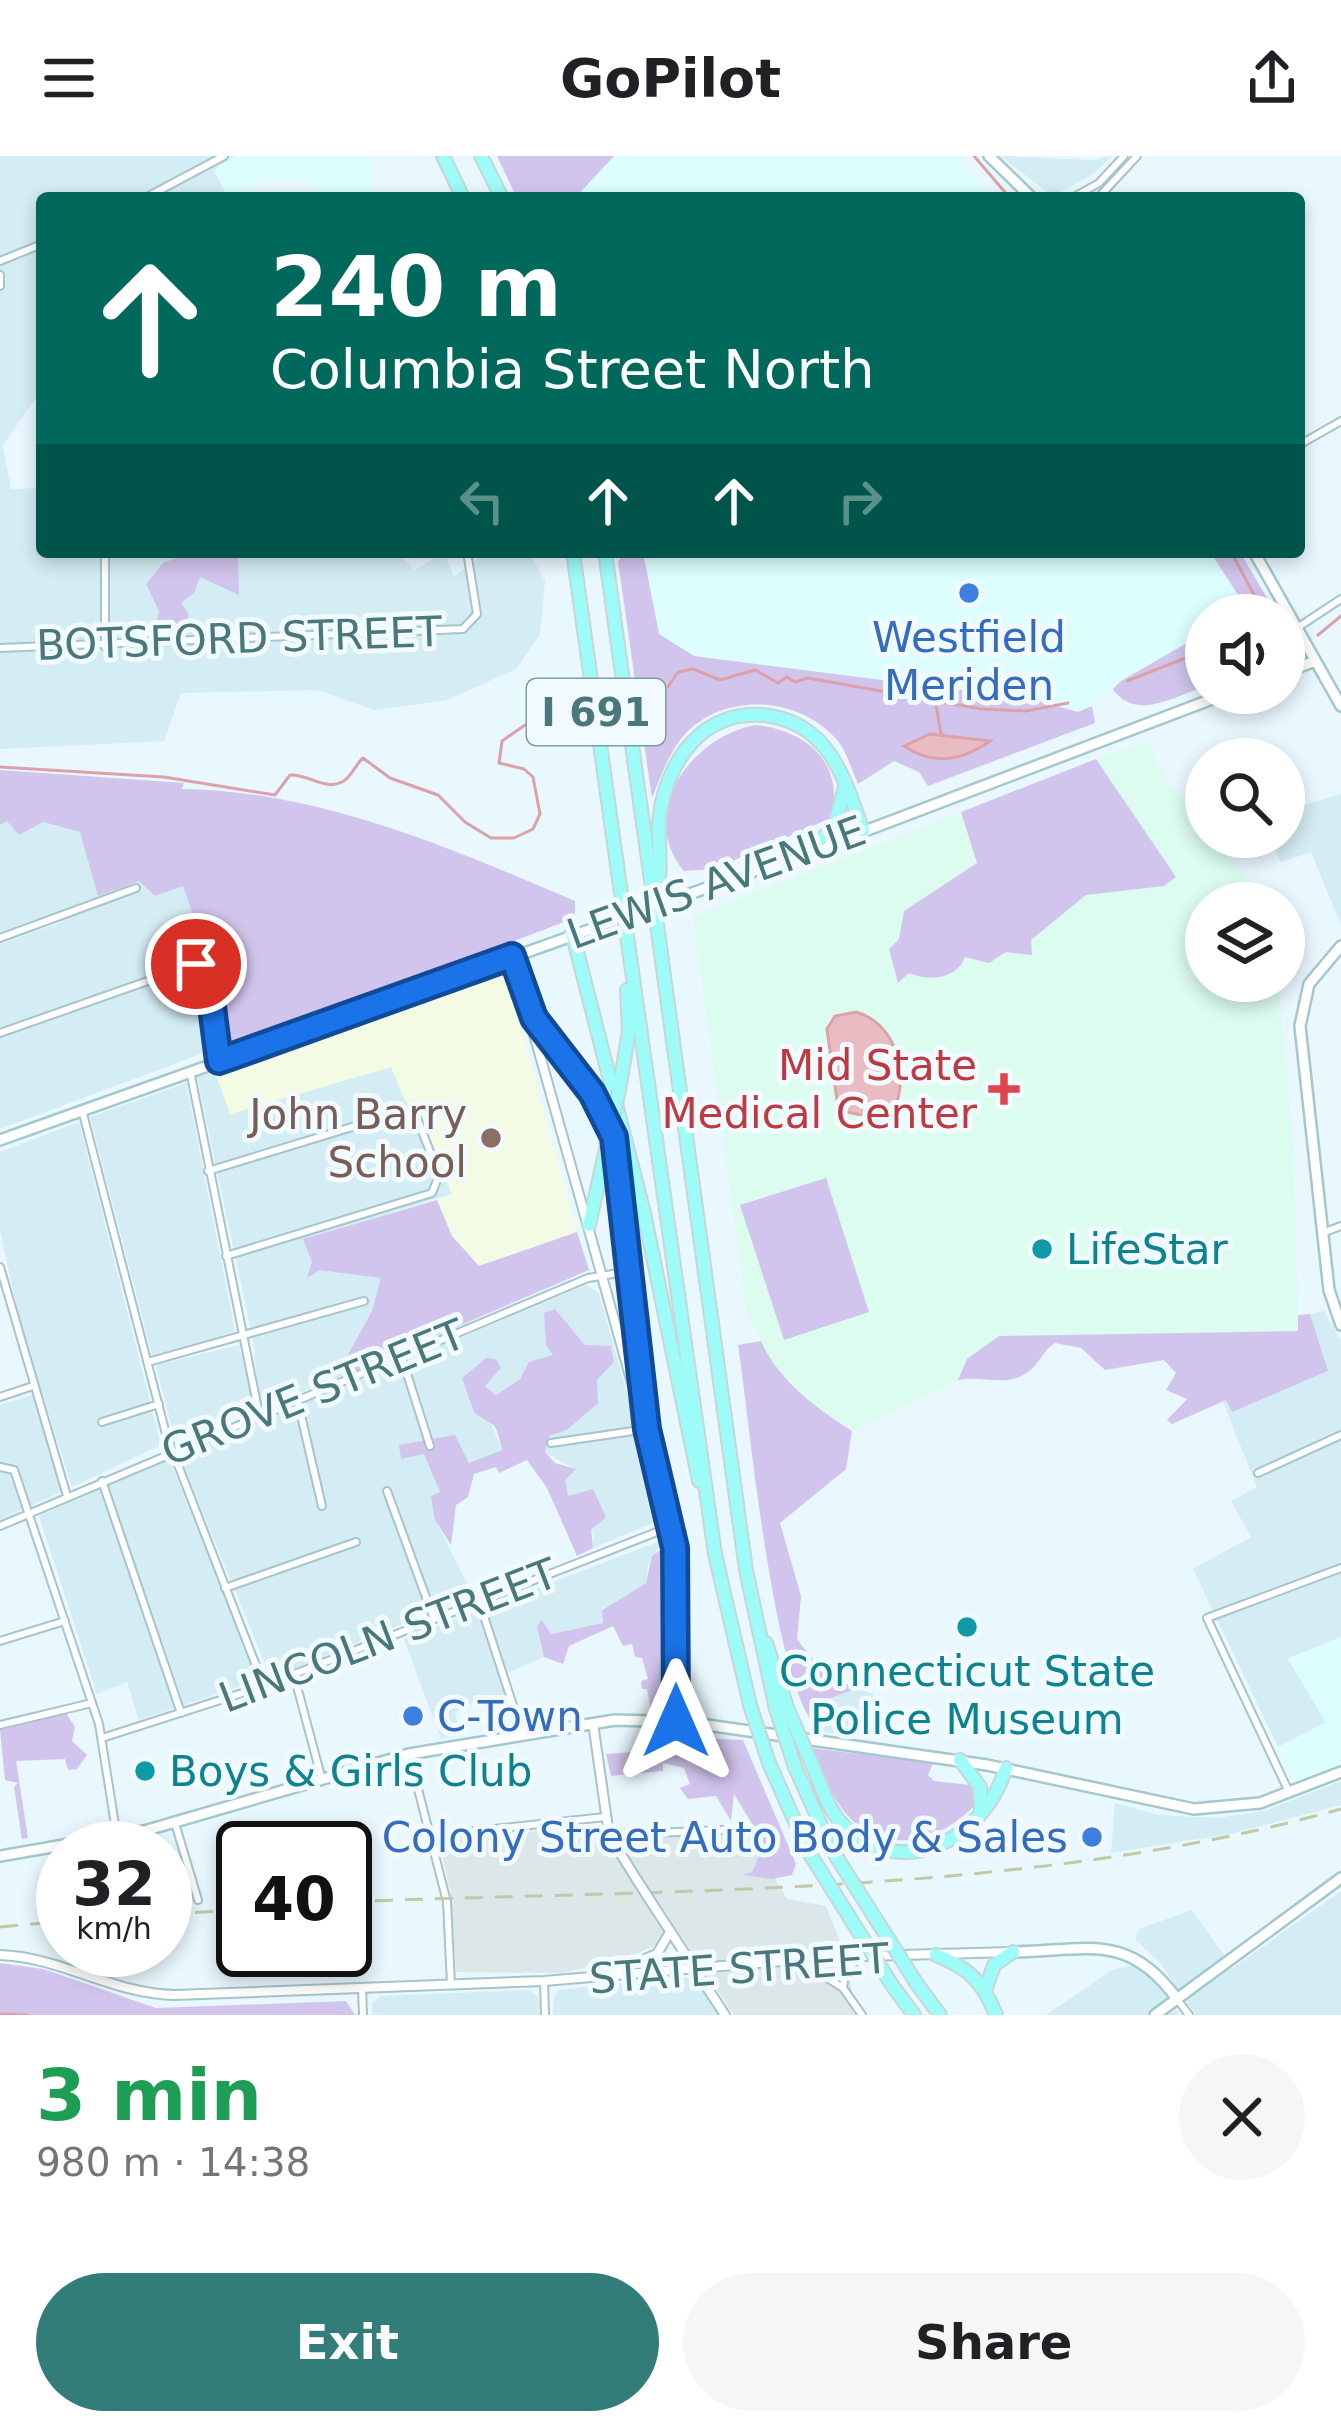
<!DOCTYPE html>
<meta charset="utf-8">
<style>
body{margin:0;font-family:"DejaVu Sans",sans-serif;background:#f6f6f6;color:#202124;height:100vh;display:flex;flex-direction:column;font-size:45px;white-space:nowrap}
*{box-sizing:border-box;margin:0}
p{font-size:39px;color:#757577}
.icon{flex:none;width:66px;height:66px;fill:none;stroke:currentColor;stroke-width:2;stroke-linecap:round;stroke-linejoin:round}
.map{position:relative;height:1859px;overflow:hidden}
.sheet{display:flex;flex-direction:column;background:#fff;flex:1}
.sheet>*{flex:none}
.hud{position:absolute;left:36px;top:36px;width:1269px;height:366px;border-radius:12px;box-shadow:0 6px 18px #0003;background:#00695c;color:#fff;overflow:hidden}
.tools{position:absolute;left:1185px;top:438px;display:grid;gap:24px}
.tools a{display:grid;place-items:center;width:120px;height:120px;border-radius:50%;background:#fff;box-shadow:0 6px 18px #0003;font-size:60px}
.speed{position:absolute;left:36px;top:1665px;display:flex;gap:24px;font-size:60px;font-weight:700;text-align:center}
.speed>*{display:grid;place-content:center;width:156px;height:156px;border-radius:50%;background:#fff;box-shadow:0 6px 18px #0003;line-height:1}
.speed small{font-size:30px;font-weight:400}
.speed .limit{border:6px solid #111;border-radius:18px;background:#fff;color:#111}
.pin{position:absolute;display:grid;place-items:center;width:102px;height:102px;color:#fff;margin:-51px;border:6px solid #fff;border-radius:50%;box-shadow:0 3px 12px #0007}
.me{position:absolute;width:132px;margin:-66px;rotate:0deg;stroke-linejoin:round;filter:drop-shadow(0 0 9px #0008)}
.turn{display:flex;align-items:center;gap:42px;height:252px;padding:0 36px;font-size:54px}
.turn .icon{width:156px;height:156px;stroke-width:2.5}
.turn b{display:block;font-size:84px;line-height:102px}
.lanes{display:flex;align-items:center;height:114px;padding:0 36px;background:#0003;justify-content:center;gap:60px;direction:ltr}
.lanes .off{opacity:.35}
.round{display:grid;place-items:center;flex:none;width:126px;height:126px;border-radius:63px;background:#f6f6f6}
.overview{display:flex;align-items:center;justify-content:space-between;height:204px;padding:0 36px}
h1{font-size:72px;font-weight:600;line-height:90px;color:#1e9e55}
.button{display:flex;gap:24px;margin-top:auto;padding:24px 36px}
.button a{flex:1;height:138px;border-radius:72px;background:#327d7a;color:#fff;font-size:48px;font-weight:600;line-height:138px;text-align:center}
.button a+a{background:#f6f6f6;color:#202124}
header{display:flex;justify-content:space-between;align-items:center;height:156px;padding:0 36px;background:#fff;font-size:54px;font-weight:600}
.map>svg:first-child{display:block}
</style>
<header><svg class="icon" aria-label="menu" viewBox="0 0 24 24"><path d="M4 6h16M4 12h16M4 18h16"/></svg>GoPilot<svg class="icon" aria-label="share" viewBox="0 0 24 24"><path d="M12 15V3M7 8l5-5 5 5M5 13v7h14v-7"/></svg></header>
<div class="map">
<svg width="1341" height="1859" viewBox="0 0 1341 1859">
<rect width="100%" height="100%" fill="#e9f7fe"/>
<!-- residential -->
<g fill="#d4ecf3">
<path d="M0,0H235L214,14L228,42H42V233L3,289L11,333L40,332L42,301V396H396L415,414L444,396L454,420L479,402L529,396L545,425L540,478L516,513L447,544L375,554L317,534L181,537L164,585L0,593Z"/>
<path d="M1001,0L1093,4L1112,0L1092,19L1052,40Z"/>
<path d="M1341,638V769L1311,696L1281,706L1268,681H1284V655Z"/>
<path d="M7,665L41,666L80,676L177,711L213,817L222,824L225,889L0,973V788L57,768L87,747L0,777V669Z"/>
<path d="M391,911L406,946L415,944L452,1038L304,1083L319,1114L382,1121L372,1155L347,1199L352,1216L260,1253L253,1184L197,921L215,916L231,957Z"/>
<path d="M186,927L235,1175L153,1202L90,961Z"/>
<path d="M79,966L161,1289L72,1331L21,1171L0,1075V996Z"/>
<path d="M586,1129L599,1137L662,1363L593,1392L594,1334L568,1341L564,1324L575,1313L545,1296L549,1280L567,1274L580,1261L597,1224L614,1206L611,1191L585,1189L555,1153L544,1157L546,1189L554,1199L496,1239L469,1214L502,1294L469,1307L458,1288L415,1299L424,1298L434,1312L440,1337L435,1364L473,1439L271,1522L179,1299Z"/>
<path d="M1324,1155L1341,1185V1481L1288,1503L1326,1567L1278,1591L1193,1413L1251,1381L1231,1345L1257,1331L1223,1246L1227,1244L1231,1255L1327,1216L1310,1158Z"/>
<path d="M239,1189L254,1252L175,1283L156,1209Z"/>
<path d="M33,1239L61,1336L0,1364V1249Z"/>
<path d="M169,1303L259,1524L139,1564L127,1526L97,1538L39,1360Z"/>
<path d="M663,1384L648,1409L646,1427L602,1453L604,1467L550,1478L543,1465L537,1470L544,1501L500,1520L506,1544L468,1548L455,1557L460,1577L441,1583L404,1483Z"/>
<path d="M858,1532L873,1538L890,1581L823,1576L820,1546Z"/>
<path d="M1341,1625V1649L1230,1678L1111,1697L1115,1647L1158,1659L1217,1662L1264,1655Z"/>
<path d="M1341,1735V1859H1196L1161,1808L1135,1783L1139,1773L1192,1754L1233,1812Z"/>
<path d="M1133,1809L1151,1820L1179,1859H1046L1112,1814Z"/>
<path d="M681,1820L697,1824L719,1859H553L554,1841L560,1834Z"/>
<path d="M529,1834L538,1841L540,1859H372V1847L381,1840Z"/>
</g>
<!-- commercial -->
<g fill="#dcfefe">
<path d="M235,0H370L372,33L361,42H328L307,26L269,22L229,41L214,14Z"/>
<path d="M614,0H955L990,42H575Z"/>
<path d="M643,396H1210L1246,452L1234,459H1206V476L1078,556L1032,543L694,500L659,478Z"/>
<path d="M1341,1481V1609L1295,1628L1278,1591L1326,1566L1288,1502Z"/>
</g>
<!-- industrial -->
<path fill="#dce7ea" d="M600,1668L621,1684L749,1677L787,1743L826,1750L844,1795L857,1859H734L679,1777L639,1797L563,1817L456,1816L450,1734L439,1686Z"/>
<!-- education -->
<path fill="#f3fbe5" d="M504,812L577,1076L479,1110L452,1080L437,1044L452,1038L440,1005L415,944L406,946L391,911L230,958L215,916Z"/>
<!-- medical -->
<path fill="#dbfcef" d="M1147,584L1163,619L1206,669V681H1216L1243,717L1257,747H1206V825H1278L1292,967L1299,1175L999,1180L958,1224L852,1275L821,1255L771,1208L746,1152L693,761Z"/>
<!-- green -->
<g fill="#d2c5ed">
<path d="M497,0H614L575,42H517Z"/>
<path d="M174,396H238L239,439L200,421L194,437L181,447L189,458L185,476L154,481L159,455L146,428L163,407L179,401Z"/>
<path d="M624,396H643L659,478L694,500L1032,543L1078,556L1092,550L1095,567L928,630L919,616L894,605L858,628C852,615 847,596 838,585C801,541 728,535 687,576C670,593 661,620 652,642L618,406Z"/>
<path d="M1210,396H1240L1277,459H1234L1246,451Z"/>
<path d="M1206,476V530C1175,540 1135,566 1113,533L1121,525Z"/>
<path d="M756,569C808,575 845,608 831,662L714,713L684,715C635,657 692,580 756,569Z"/>
<path d="M1096,603L1176,721L1164,730L1086,739L1031,784L1032,799L1006,796L989,807L965,801C957,823 929,826 909,817L898,827L889,793L899,783L904,755L977,707L961,656Z"/>
<path d="M0,614L184,627L182,633C320,635 450,692 575,745V762L226,894L222,825L213,817L183,730L155,740L139,725L98,740L80,676L43,666L19,679L7,665L0,669Z"/>
<path d="M826,1022L869,1156L784,1184L740,1049Z"/>
<path d="M437,1044L452,1080L479,1110L577,1076L589,1114L352,1216L347,1200L372,1155L381,1122L319,1114L307,1122L312,1106L303,1083Z"/>
<path d="M555,1153L585,1189L611,1190L614,1206L597,1224L598,1247L567,1274L549,1280L545,1296L555,1307L576,1313L565,1324L568,1340L593,1333L606,1361L591,1374L593,1392L577,1400L547,1332L527,1304L499,1317L496,1311L474,1318L468,1341L456,1349L451,1389L435,1364L431,1340L440,1336L424,1298L401,1303L399,1289L455,1279L469,1307L502,1294C495,1259 493,1273 474,1256L462,1222L486,1202L496,1203L501,1212L485,1230L496,1239L520,1223L529,1206L553,1199L546,1189L544,1157Z"/>
<path d="M1310,1158L1328,1215L1232,1256L1226,1244L1172,1268L1167,1264L1187,1243L1166,1234L1176,1217L1164,1204L1105,1214L1081,1192L1055,1187C1042,1195 1039,1209 1028,1216C1007,1232 982,1219 958,1224L967,1203L999,1180L1298,1175V1159Z"/>
<path d="M761,1185C779,1225 816,1252 852,1275L846,1313L780,1367L801,1440L797,1483L825,1520L858,1532L820,1546L823,1576C774,1551 749,1256 738,1189Z"/>
<path d="M660,1394L661,1548L651,1554L647,1533H642L641,1525L648,1523L642,1502L635,1501L632,1488L623,1490L613,1470L569,1490L563,1508L544,1501L537,1470L542,1464L551,1478L603,1467L602,1454L646,1427L652,1400Z"/>
<path d="M66,1557L75,1571L72,1585L87,1599L77,1613L68,1614L65,1603L16,1605L28,1682L22,1683L14,1631L18,1627L5,1624L0,1574Z"/>
<path d="M642,1574L671,1578L664,1589L669,1596L681,1592L680,1581L743,1584L796,1708L792,1719L772,1723L742,1719L752,1716L761,1695L754,1684L757,1676L734,1638L731,1665L716,1640L688,1643L680,1632L690,1628L684,1612L663,1607V1615L611,1620L606,1598L634,1596Z"/>
<path d="M811,1592L933,1607L928,1619L934,1625L971,1629L974,1650C941,1685 885,1701 848,1660C831,1641 822,1614 811,1592Z"/>
<path d="M0,1807L43,1813L156,1852L346,1845L355,1859H0Z"/>
</g>
<!-- water -->
<g fill="#e9bbc2" stroke="#dca1a9" stroke-width="3">
<path d="M930,578L990,585C962,605 933,610 904,590Z"/>
<path d="M856,856C895,867 909,915 895,952L877,962L846,956L837,944L827,873L835,860Z"/>
</g>
<g fill="none" stroke-linecap="round" stroke-linejoin="round">
<!-- stream -->
<g stroke="#dca1a9" stroke-width="3">
<path d="M974,0L1010,42"/>
<path d="M1231,396L1265,459"/>
<path d="M1318,479L1341,460"/>
<path d="M1284,489H1286"/>
<path d="M1127,525L1206,494"/>
<path d="M668,531L678,516L693,513L720,524L755,514L778,527L787,521L795,526L808,522L981,553L1026,555L1068,547"/>
<path d="M936,549L941,578"/>
<path d="M0,611L164,621L275,639L290,619C308,618 326,635 342,626C351,622 355,609 363,602L390,622L438,639L465,666L491,682H514L533,673L540,658L533,621L524,613L499,607L502,585L525,569L559,558"/>
<path d="M0,1858L28,1859"/>
</g>
<defs>
<g id="minor">
<path d="M145,42L224,0"/>
<path d="M1072,42L1099,27L1124,0"/>
<path d="M1098,42L1137,0"/>
<path d="M0,105L42,88"/>
<path d="M0,119V130"/>
<path d="M1299,289L1341,265"/>
<path d="M105,396V491"/>
<path d="M1297,472L1341,443"/>
<path d="M0,492L463,473L477,458L467,396"/>
<path d="M0,782L136,732"/>
<path d="M0,877L196,808L208,820L219,905"/>
<path d="M190,915L259,1258"/>
<path d="M82,954L166,1278L264,1530"/>
<path d="M208,1015L408,954L417,962L439,1019L432,1037L226,1100"/>
<path d="M1322,1077L1341,1070"/>
<path d="M0,1111L67,1340"/>
<path d="M401,1199L430,1290"/>
<path d="M148,1206L364,1145"/>
<path d="M0,1241L33,1230"/>
<path d="M297,1242L322,1350"/>
<path d="M102,1266L159,1248"/>
<path d="M551,1287L647,1273"/>
<path d="M0,1311L14,1314L99,1568L117,1681"/>
<path d="M1258,1317L1341,1279"/>
<path d="M102,1325L181,1557"/>
<path d="M387,1335L434,1463"/>
<path d="M0,1370L588,1122L631,1115"/>
<path d="M225,1432L356,1386"/>
<path d="M479,1445L522,1577"/>
<path d="M0,1485L65,1465"/>
<path d="M294,1519L322,1624"/>
<path d="M0,1569L92,1547"/>
<path d="M102,1582L264,1530L672,1370"/>
<path d="M409,1598L447,1746L451,1828"/>
<path d="M1289,1636L1207,1462L1341,1412"/>
<path d="M175,1667L198,1744"/>
<path d="M609,1679L746,1673"/>
<path d="M430,1680L605,1661"/>
<path d="M802,1806L843,1832L862,1859"/>
<path d="M544,1825L545,1859"/>
<path d="M362,1832L363,1859"/>
<path d="M843,1832L845,1816L860,1801"/>
<path d="M1177,1843L1189,1859"/>
</g>
<g id="tertiary">
<path d="M512,800L671,1366L677,1432V1565"/>
<path d="M534,862L592,937L614,981L647,1272"/>
<path d="M593,1567L609,1679L637,1724"/>
<path d="M655,1752L725,1859"/>
<path d="M0,1799C62,1801 112,1838 175,1839L544,1825L829,1801L1011,1796"/>
<path d="M617,1815L657,1798L670,1776"/>
</g>
<g id="secondary">
<path d="M989,0L1032,42"/>
<path d="M1254,396L1341,550"/>
<path d="M1284,517L1315,505"/>
<path d="M1341,790L1309,828L1300,870L1329,1134L1341,1169"/>
<path d="M0,984L844,683L1228,537"/>
<path d="M0,1700L144,1675L409,1598L615,1564L686,1566L987,1609L1194,1653L1260,1647L1341,1616"/>
<path d="M1013,1796C1086,1795 1128,1775 1177,1843"/>
<path d="M1155,1859L1341,1722"/>
</g>
<g id="motorway">
<path d="M443,0L463,42"/>
<path d="M481,0L502,42"/>
<path d="M573,396L618,716"/>
<path d="M605,396L653,739"/>
<path d="M811,693L834,671L845,631"/>
<path d="M653,740C665,719 657,691 659,667C664,607 703,550 770,560C831,570 845,625 863,675"/>
<path d="M572,776L644,1057L699,1325"/>
<path d="M629,794L715,1398L750,1549"/>
<path d="M662,805L746,1414L776,1553"/>
<path d="M619,934L629,875L627,834"/>
<path d="M589,1069L606,993"/>
<path d="M766,1487L788,1554"/>
<path d="M960,1604L980,1631L981,1656"/>
<path d="M769,1607L808,1695"/>
<path d="M795,1611L832,1694"/>
<path d="M814,1613C822,1632 829,1656 845,1671C905,1727 985,1681 1006,1612"/>
<path d="M936,1799C969,1812 983,1826 996,1859"/>
<path d="M917,1828L940,1859"/>
<path d="M892,1829L914,1859"/>
<path d="M986,1832L994,1809L1013,1796"/>
</g>
</defs>
<!-- minor casing -->
<use href="#minor" stroke="#a5c5cb" stroke-width="10"/>
<!-- tertiary casing -->
<use href="#tertiary" stroke="#a5c5cb" stroke-width="12"/>
<!-- secondary casing -->
<use href="#secondary" stroke="#a3c8ce" stroke-width="14"/>
<!-- motorway casing -->
<use href="#motorway" stroke="#c9d6d7" stroke-width="16"/>
<!-- minor -->
<use href="#minor" stroke="#fff" stroke-width="6"/>
<!-- tertiary -->
<use href="#tertiary" stroke="#fff" stroke-width="8"/>
<!-- secondary -->
<use href="#secondary" stroke="#fff" stroke-width="9"/>
<!-- motorway -->
<use href="#motorway" stroke="#9dfbf8" stroke-width="12"/>
<!-- rail -->
<g stroke="#c1caa5" stroke-width="3" stroke-dasharray="18 12" stroke-linecap="butt">
<path d="M345,1746C668,1733 1029,1741 1341,1653"/>
<path d="M165,1758L243,1754"/>
<path d="M0,1771L63,1765"/>
</g>
<defs>
<path id="tertiary-bridge" d="M637,1724L655,1752"/>
<g id="motorway-bridge">
<path d="M618,716L629,794"/>
<path d="M653,740L662,805"/>
<path d="M606,993L619,934"/>
<path d="M750,1549L769,1607"/>
<path d="M776,1553L795,1611"/>
<path d="M788,1554L814,1613"/>
<path d="M832,1694L917,1828"/>
<path d="M808,1695L892,1829"/>
</g>
</defs>
<!-- tertiary-bridge casing -->
<use href="#tertiary-bridge" stroke="#a5c5cb" stroke-width="12" stroke-linecap="butt"/>
<!-- motorway-bridge casing -->
<use href="#motorway-bridge" stroke="#c9d6d7" stroke-width="16" stroke-linecap="butt"/>
<!-- tertiary-bridge -->
<use href="#tertiary-bridge" stroke="#fff" stroke-width="8"/>
<!-- motorway-bridge -->
<use href="#motorway-bridge" stroke="#9dfbf8" stroke-width="12"/>
</g>
<g fill="none" stroke-linecap="round" stroke-linejoin="round">
<defs>
<path id="route" d="M196,808L208,820L219,905L512,800L534,862L592,937L614,981L647,1273L675,1392L676,1565"/>
</defs>
<!-- route casing -->
<use href="#route" stroke="#114b97" stroke-width="30"/>
<!-- route -->
<use href="#route" stroke="#1a73e8" stroke-width="21"/>
</g>
<!-- markers -->
<g fill="#3f7fe0" stroke="#f1faff" stroke-width="4.5">
<circle cx="969" cy="437" r="12"/>
<circle cx="413" cy="1560" r="12"/>
<circle cx="1092" cy="1681" r="12"/>
</g>
<path fill="#e0444e" stroke="#f1faff" stroke-width="4.5" d="M998 915h12v12h12v12h-12v12h-12v-12h-12v-12h12z"/>
<circle fill="#8d6e63" stroke="#f1faff" stroke-width="4.5" cx="491" cy="982" r="12"/>
<g fill="#0f9aa8" stroke="#f1faff" stroke-width="4.5">
<circle cx="1042" cy="1093" r="12"/>
<circle cx="967" cy="1471" r="12"/>
<circle cx="145" cy="1615" r="12"/>
</g>
<g text-anchor="middle" stroke-width="10" stroke-linejoin="round" paint-order="stroke">
<!-- shield labels -->
<rect fill="#f1faff" stroke="#7c9ea3" stroke-width="3" x="527" y="523" width="138" height="66" rx="9"/>
<g font-size="39" font-weight="bold" fill="#4a777b">
<text x="596" y="570">I 691</text>
</g>
<!-- shop labels -->
<g font-size="42" fill="#366cbe" stroke="#f1faff">
<text x="969" y="496">Westfield<tspan x="969" dy="48">Meriden</tspan></text>
<text x="437" y="1575" text-anchor="start">C-Town</text>
<text x="1068" y="1696" text-anchor="end">Colony Street Auto Body &amp; Sales</text>
</g>
<!-- street labels -->
<g font-size="42" fill="#4a777b" stroke="#f1faff">
<text transform="translate(239 482) rotate(-2)" y="15">BOTSFORD STREET</text>
<text transform="translate(716 726) rotate(-20)" y="15">LEWIS AVENUE</text>
<text transform="translate(313 1236) rotate(-22)" y="15">GROVE STREET</text>
<text transform="translate(388 1479) rotate(-21)" y="15">LINCOLN STREET</text>
<text transform="translate(739 1812) rotate(-4)" y="15">STATE STREET</text>
</g>
<!-- health labels -->
<g font-size="42" fill="#be3a42" stroke="#f1faff" text-anchor="end">
<text x="977" y="924">Mid State<tspan x="977" dy="48">Medical Center</tspan></text>
</g>
<!-- education labels -->
<g font-size="42" fill="#785e54" stroke="#f1faff" text-anchor="end">
<text x="467" y="973">John Barry<tspan x="467" dy="48">School</tspan></text>
</g>
<!-- culture labels -->
<g font-size="42" fill="#0d838f" stroke="#f1faff" text-anchor="start">
<text x="1066" y="1108">LifeStar</text>
<text x="967" y="1530" text-anchor="middle">Connecticut State<tspan x="967" dy="48">Police Museum</tspan></text>
<text x="169" y="1630">Boys &amp; Girls Club</text>
</g>
</g>
</svg>
<div class="tools">
<a><svg class="icon" aria-label="sound" viewBox="0 0 24 24"><path d="M4 9h4l5-4v14l-5-4H4zM17 9q2 3 0 6"/></svg></a>
<a><svg class="icon" aria-label="search" viewBox="0 0 24 24"><circle cx="10" cy="10" r="6"/><path d="M15 15l6 6"/></svg></a>
<a><svg class="icon" aria-label="layers" viewBox="0 0 24 24"><path d="M12 4l9 5-9 5-9-5zM3 14l9 5 9-5"/></svg></a>
</div>
<div class="speed"><div>32<small>km/h</small></div><div class="limit">40</div></div>
<div class="pin" style="left:196px;top:808px;background:#d93025"><svg class="icon" aria-label="arrive" viewBox="0 0 24 24"><path d="M6 21V4h12l-3 4 3 4H6"/></svg></div>
<svg class="me" style="left:676px;top:1565px" viewBox="-20 -20 40 40"><path d="M0-17L14 15 0 8-14 15z" fill="#1a73e8" stroke="#fff" stroke-width="4"/></svg>
<div class="hud">
<div class="turn"><svg class="icon" aria-label="ahead" viewBox="0 0 24 24"><path d="M12 20V5M6 11l6-6 6 6"/></svg><div><b>240 m</b>Columbia Street North</div></div>
<div class="lanes"><svg class="icon off" aria-label="left" viewBox="0 0 24 24"><path d="M17 20v-9H6M10 6l-5 5 5 5"/></svg><svg class="icon" aria-label="ahead" viewBox="0 0 24 24"><path d="M12 20V5M6 11l6-6 6 6"/></svg><svg class="icon" aria-label="ahead" viewBox="0 0 24 24"><path d="M12 20V5M6 11l6-6 6 6"/></svg><svg class="icon off" aria-label="right" viewBox="0 0 24 24"><path d="M7 20v-9h11M14 6l5 5-5 5"/></svg></div>
</div>
</div>
<section class="sheet">
<div class="overview"><div><h1>3 min</h1><p>980 m · 14:38</p></div><a class="round"><svg class="icon" aria-label="close" viewBox="0 0 24 24"><path d="M6 6l12 12M18 6L6 18"/></svg></a></div>
<div class="button"><a>Exit</a><a>Share</a></div>
</section>
